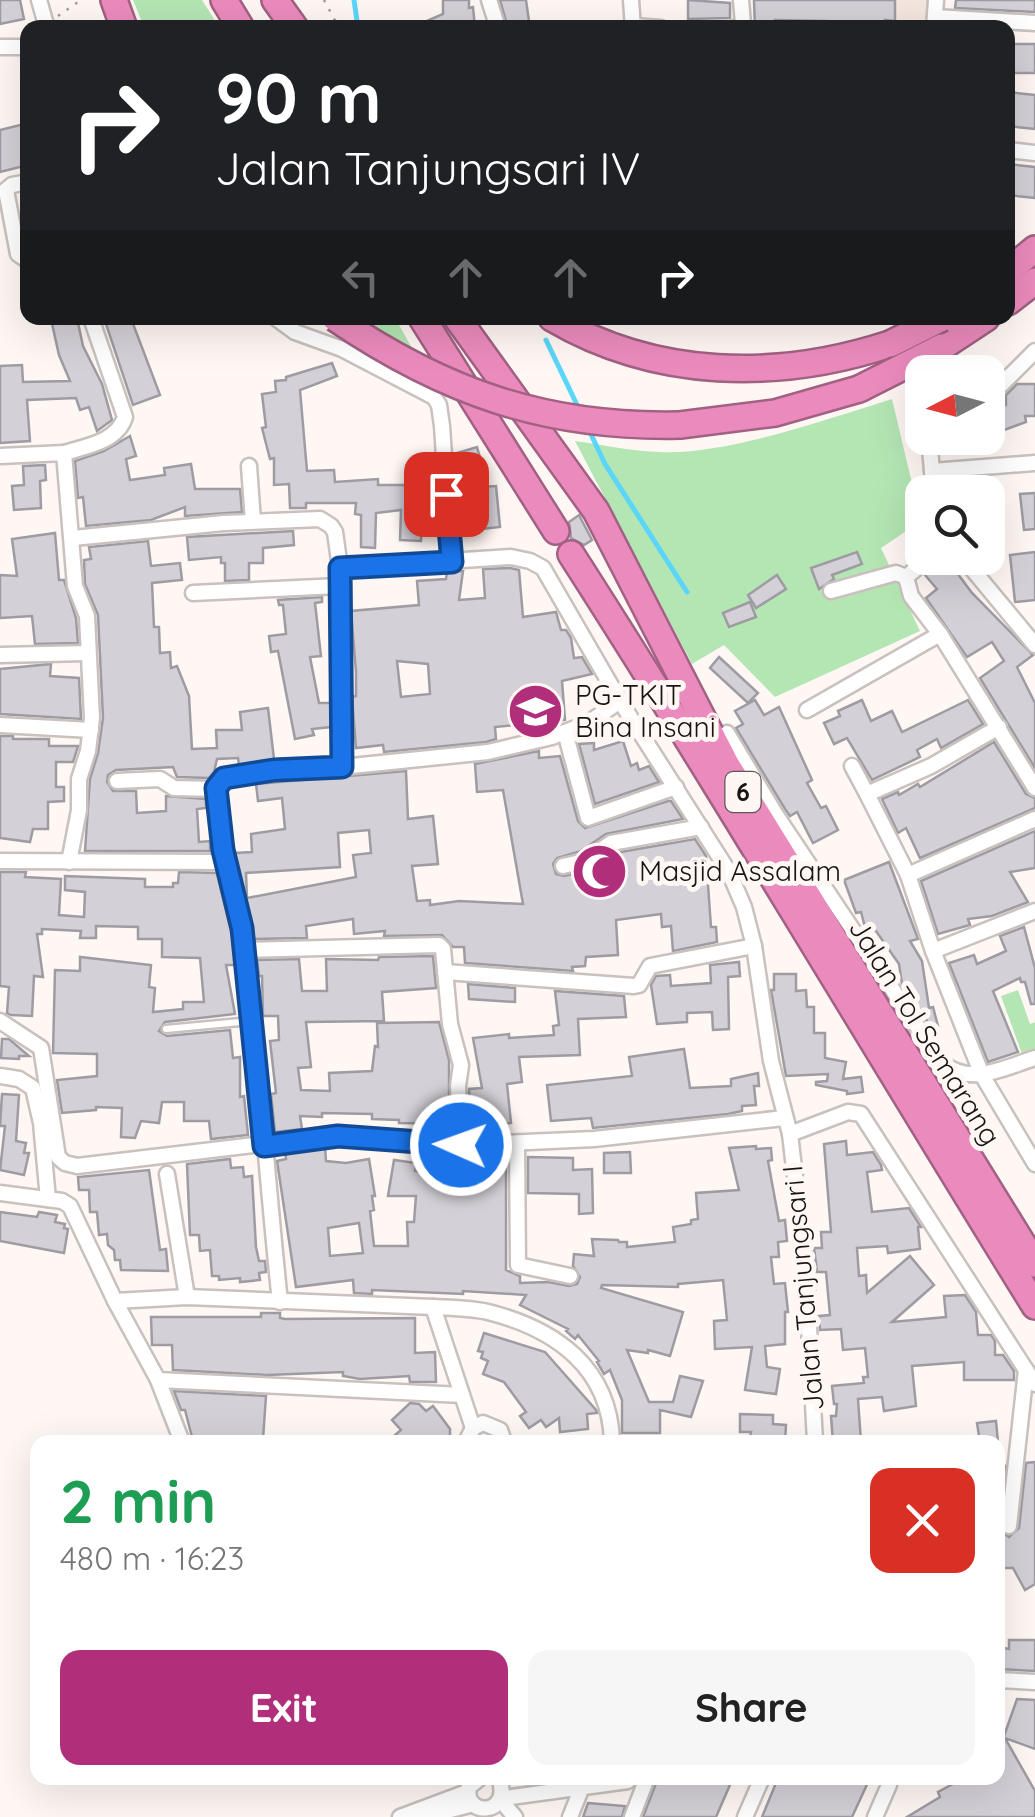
<!DOCTYPE html>
<meta charset="utf-8">
<style>
body{margin:0;font-family:Quicksand,sans-serif;background:#f6f6f6;color:#222;height:100vh;display:flex;flex-direction:column;font-size:38px;white-space:nowrap}
*{box-sizing:border-box;margin:0}
p{font-size:32px;color:#767676}
.icon{flex:none;width:55px;height:55px;fill:none;stroke:currentColor;stroke-width:2;stroke-linecap:round;stroke-linejoin:round}
.map{position:relative;flex:1;overflow:hidden}
.sheet{position:absolute;left:30px;top:1435px;width:975px;height:350px;display:flex;flex-direction:column;background:#fff;border-radius:20px;box-shadow:0 10px 40px #0002}
.sheet>*{flex:none}
.top-card{position:absolute;left:20px;top:20px;width:995px;height:305px;border-radius:20px;box-shadow:0 10px 40px #0002;background:#202124;color:#fff;overflow:hidden}
.needle{width:65px;rotate:264deg}
.tools{position:absolute;left:905px;top:355px;display:grid;gap:20px}
.tools a{display:grid;place-items:center;width:100px;height:100px;border-radius:20px;background:#fff;box-shadow:0 10px 40px #0002;font-size:50px}
.pin{position:absolute;display:grid;place-items:center;width:85px;height:85px;color:#fff;margin:-42px;border-radius:20px;box-shadow:0 5px 15px #0006}
.me{position:absolute;width:110px;margin:-55px;rotate:272deg;stroke-linejoin:round;filter:drop-shadow(0 0 8px #0008)}
.turn{display:flex;align-items:center;gap:35px;height:210px;padding:0 30px;font-size:45px}
.turn .icon{width:130px;height:130px;stroke-width:2.5}
.turn b{display:block;font-size:70px;line-height:85px}
.lanes{display:flex;align-items:center;height:95px;padding:0 30px;background:#0003;justify-content:center;gap:50px;direction:ltr}
.lanes .off{opacity:.35}
.round{display:grid;place-items:center;flex:none;width:105px;height:105px;border-radius:20px;background:#f6f6f6}
.head{display:flex;align-items:center;justify-content:space-between;height:170px;padding:0 30px}
h1{font-size:60px;font-weight:700;line-height:75px;color:#1e9e55}
.button{display:flex;gap:20px;margin-top:auto;padding:20px 30px}
.button a{flex:1;height:115px;border-radius:20px;background:#b12f7a;color:#fff;font-size:40px;font-weight:700;line-height:115px;text-align:center}
.button a+a{background:#f6f6f6;color:#222}
.map>svg:first-child{display:block}
</style>
<div class="map">
<svg width="1035" height="1817" viewBox="0 0 1035 1817">
<rect width="100%" height="100%" fill="#fff7f3"/>
<!-- built -->
<path fill="#f5e7df" d="M785,0H933L931,27L784,26Z"/>
<!-- green -->
<g fill="#b4e6b4">
<path d="M133,0H202L219,27H144Z"/>
<path d="M355,318H395L416,355Z"/>
<path d="M892,399L921,521L881,548L920,631L775,697L724,645L692,664L575,441C603,445 632,451 660,452C727,455 827,419 892,399Z"/>
<path d="M1018,990L1030,1024L1035,1022V1049L1022,1054L1001,996Z"/>
</g>
<g fill="none" stroke-linecap="round" stroke-linejoin="round">
<!-- stream -->
<g stroke="#5bd6f9" stroke-width="5">
<path d="M354,0L358,28"/>
<path d="M546,340L579,409"/>
<path d="M588,428L605,464L687,592"/>
</g>
</g>
<!-- building -->
<g fill="#d3d0d7" stroke="#9e9ba2" stroke-width="2.5" fill-rule="evenodd">
<path d="M0,0H20L24,19L0,24Z"/>
<path d="M443,0H469V8L473,7L475,28H411L443,14Z"/>
<path d="M500,0H526L530,28H508Z"/>
<path d="M688,0L730,3V18L688,19Z"/>
<path d="M754,0H895V21L885,20V27H867L826,24L827,21L775,20V28H755Z"/>
<path d="M956,0H1035V12L955,8Z"/>
<rect x="1008" y="44" width="27" height="29"/>
<path d="M1008,92L1035,95V129L1008,126Z"/>
<path d="M28,123V165L0,172V130Z"/>
<path d="M1008,164L1035,167V198L1008,195Z"/>
<path d="M60,318H77L83,346L102,384L112,420L97,431L89,407L80,410L76,398L27,400L30,441L0,443V366L22,365L23,382L70,381L59,355L51,319Z"/>
<path d="M104,318H127L129,322L132,321L160,395L133,405Z"/>
<path d="M332,363L337,376L300,390L307,471L334,470L335,482L378,479V485H414L415,519H422L421,541L400,540L401,510L376,513L375,548L361,547V515L355,514L356,503H306V508H290L289,484L274,485V458L270,459L262,428L266,427L262,394L276,392L275,381L286,380V377Z"/>
<path d="M1017,384H1035V416H1025L1026,422L988,436V412L1006,405V395Z"/>
<path d="M130,436L136,456L126,459L130,480L165,475L164,468L191,464L195,489H240L242,512L185,516V507L151,520L86,526L83,497L78,498L75,461L104,451Z"/>
<path d="M477,447L487,482L458,490L454,454Z"/>
<path d="M45,465L46,480L40,481L41,508L14,510L12,486L24,485L23,466Z"/>
<path d="M496,486L500,527L481,529L480,516L485,515L482,487Z"/>
<path d="M1035,493V529L1024,530L1020,494Z"/>
<path d="M999,499L1001,540L988,541V500Z"/>
<path d="M579,515L592,540L584,545L571,538L569,522Z"/>
<path d="M293,531L294,545L263,548V563H249V580L225,581V563H221V557L189,560L187,537Z"/>
<path d="M55,533L59,580H64L76,618L78,643L35,644L32,616L0,618V575L17,576L12,539Z"/>
<path d="M148,541L151,566L180,563L182,580L152,583L154,627H159L160,653L170,652L171,668L177,666L189,696L192,749L217,748L216,730H242L240,712L268,708L274,759L239,765L238,758L217,759L214,772L209,778L177,777L173,767L116,770L108,775L107,782L113,791H136L137,813L166,811V796L206,799V808L197,809L199,842L210,841V851H85L90,779L98,753L103,718L98,615L85,584L84,560L91,559L89,547Z"/>
<path d="M857,552L862,564L832,575L834,579L819,589L811,568Z"/>
<path d="M1035,552V600L1015,602L1010,555Z"/>
<path d="M946,558L972,593L1033,655L1017,667L1035,703V768L980,678L1004,661L992,642L967,657L926,598L937,589L925,575Z"/>
<path d="M510,568L519,570L523,617L556,612L561,630H566L571,638L574,658L582,657L592,674L562,681L565,720L495,727L496,739L486,742L384,752L383,745L356,748L352,697L356,696V672L351,611L419,605L417,581L446,579L447,572L463,571L459,600L485,598L483,569ZM397,661L428,664L430,694L401,697Z"/>
<path d="M777,575L786,589L756,608L748,595Z"/>
<path d="M322,597V602L315,603L321,656L310,657L319,703H331V727L312,729L314,735L295,739L278,651L271,652L269,636L286,634L283,605H279L278,600Z"/>
<path d="M750,602L756,617L729,627L723,613Z"/>
<path d="M719,657L758,693L748,703L710,668Z"/>
<path d="M51,664L50,676L79,678L81,719L0,714V669Z"/>
<path d="M755,700L764,715L779,707L812,780L807,783L821,808L826,806L838,830L813,843L797,812L790,816L785,809L736,728L743,724L735,711Z"/>
<path d="M862,700L871,721L892,711L902,732L968,700L983,724L941,748L937,739L917,750L920,757L872,780L847,738L834,744L824,723L840,716L838,711Z"/>
<path d="M0,736H13V739H49V746H78L73,762H56V787H64V801L48,802V829H33L30,842L0,838Z"/>
<path d="M623,741L631,766L637,763L639,770L649,766L659,782L595,804L579,744L594,743V750Z"/>
<path d="M994,742L1026,794L1035,798V808L920,858L906,828L898,833L882,799L898,792L899,795L918,784L920,787Z"/>
<path d="M539,751V758L560,756L578,821L585,828L668,801H671L683,819L606,834L581,851L557,858L553,864L556,874L564,876L588,871L615,853L695,839L706,856L711,927H716L717,942L673,951L671,926L662,927L661,914L616,920L618,955L586,957L585,966L572,967L573,971L465,963L464,947H453L442,935L384,936L385,931L354,934L353,919L306,926L307,938L254,939L235,853L252,852L251,834L285,829L282,798L258,801L256,784L406,771L408,819L433,816L438,864L412,866L417,901L430,900V905L459,901L523,904L503,790L477,792L475,764ZM369,830L371,853L353,855L356,877L247,898L246,873L340,867L338,833Z"/>
<path d="M1035,831V868L1010,872L1028,902L992,916L968,919L970,925L938,934L921,881Z"/>
<path d="M889,862L918,939L910,941L922,961L929,1008L933,1007L938,1026L931,1027L909,994L906,984H902L899,964L876,931H866L861,912L856,913L844,880Z"/>
<path d="M0,872H26L25,877L61,879L59,915L84,917L85,892L65,890V876L145,879V887H173V883H178L179,872L217,873L232,936L236,965H226L235,1014L165,1022L159,1031L167,1036L230,1030L233,1058L240,1057V1097L244,1096L248,1135L211,1139L209,1121H184V1102H162L159,1123L141,1121L135,1138L121,1137L122,1108L96,1107V1110L62,1113L57,1080L97,1076V1054L53,1053L55,970L80,971V957L151,965L149,987L155,988L153,1012L183,1009V1002H204L200,958L162,957V939H138V927L96,926V938H80L81,931L42,929V934H37L43,977L34,976L32,1016L11,1015L7,1013L9,987L0,986Z"/>
<path d="M1024,927L1035,968V1004H1031L1025,982H1021L1020,978L993,991L1018,1052L988,1062L949,963L974,955L977,964L1006,951L1000,936Z"/>
<path d="M433,956L436,988L382,992L384,1021L306,1022L311,1067L298,1068L301,1090L330,1091L329,1073L372,1071L375,1046L378,1047L377,1023L439,1022L449,1060V1124L399,1123V1120L372,1119V1114L322,1113V1117L300,1116L302,1129L275,1132L271,1094L276,1093L270,1041L279,1040L278,1016H263L262,976H259L257,960L299,959L302,991H327L326,959L378,960L379,957Z"/>
<path d="M739,962L740,976L728,977L729,1029L713,1030L712,1012L687,1013V1022L657,1024L651,985L656,976L670,975L671,986L711,983L710,965Z"/>
<path d="M774,974H796V991L806,990L807,1007H814V1033H825V1058L846,1062L843,1079L861,1077L863,1092L847,1094V1091L816,1085V1082L827,1081L828,1074L786,1076L771,990H774Z"/>
<path d="M468,984L515,988V1002L469,999Z"/>
<path d="M555,991L624,996L626,1017L578,1019L580,1055L519,1057L522,1082L507,1084L511,1123L471,1127L469,1089L482,1088L473,1038L509,1034V1038L554,1035L553,1026L559,1025Z"/>
<path d="M2,1039H9L29,1056H19V1059L1,1058Z"/>
<path d="M684,1049L690,1088L731,1086V1079L758,1073L759,1086H754L756,1105L742,1106V1111L728,1114L593,1128L591,1118L551,1121L547,1085L632,1076L629,1057Z"/>
<path d="M2,1094L19,1095L16,1141L26,1143L24,1153H29L24,1175L0,1170L5,1126H0Z"/>
<path d="M846,1141L847,1155L873,1152L881,1165L882,1170L867,1172L872,1212L909,1208L921,1227H918L920,1249L888,1253L887,1246L857,1248L859,1276L866,1275L867,1293L910,1256L934,1285L892,1322L946,1317L944,1296L965,1295L976,1312L978,1335H991L995,1341V1355H1003L1014,1371V1380H964V1362L912,1366L916,1406L884,1411L882,1397L858,1399L861,1442H833L831,1416H836L837,1404H834L832,1386L864,1383L863,1377H868L865,1348L843,1350L841,1329L820,1330L819,1316L830,1315L826,1272H817L814,1248H822L821,1232H831L824,1144Z"/>
<path d="M756,1146V1149L771,1148L772,1160L768,1161L779,1221L785,1220L787,1241L778,1242L779,1257H771L774,1284L785,1283L788,1312H785V1344L765,1346L767,1367L780,1369L776,1394L745,1390L752,1347L715,1349L714,1321L727,1320L723,1280L678,1284V1287L602,1285L601,1288L683,1312L670,1356L648,1350V1353L627,1350L649,1402H673L680,1376L703,1381L691,1417L660,1410V1433H622V1400L610,1370L604,1374L597,1362L599,1361L578,1335L575,1339L566,1331L568,1329L520,1305L526,1295L463,1291V1294L372,1290V1294L354,1293L353,1280L296,1287L277,1161L286,1159L285,1152L325,1147L326,1161L346,1163L369,1159L375,1196H372L374,1210L370,1211L374,1246H408L407,1222H414L416,1196H388L394,1160L416,1163L415,1171L440,1174L442,1156L486,1158L485,1155L501,1154L502,1157H506V1270L520,1276V1283L548,1282L569,1286L577,1284L580,1277L573,1266L574,1254L594,1256L592,1239L618,1240L619,1242H627V1247L675,1242L673,1227L691,1224V1220L698,1219L696,1193L739,1190L729,1148ZM359,1223L363,1253L330,1256L328,1228Z"/>
<path d="M630,1152L631,1173H604V1153Z"/>
<path d="M528,1157L573,1158V1170L592,1169L593,1213L579,1214V1194L528,1193Z"/>
<path d="M230,1159L231,1168L243,1167L244,1177L252,1176L256,1247L259,1261H265L266,1272L259,1273L260,1280L240,1282V1278L219,1280V1276H212L210,1250L200,1251L199,1235H190L187,1164Z"/>
<path d="M149,1170L160,1250L166,1249L168,1271L121,1270L120,1260H115L114,1250L108,1245L107,1234L99,1235L97,1212H90L89,1190H79L78,1177Z"/>
<path d="M0,1212L37,1217L39,1212L57,1215L55,1222L65,1224L64,1228L68,1229L64,1253L0,1241Z"/>
<path d="M261,1313H280V1318L285,1319L415,1318V1353L435,1352L436,1382H410L409,1376L360,1379L343,1376V1372L267,1375L173,1370L172,1345H152L151,1317H261Z"/>
<path d="M484,1333L545,1352L596,1410L597,1413L587,1414L588,1429L560,1432L559,1418L546,1427L541,1420L529,1428L520,1416L526,1412L504,1382L483,1374L488,1361L481,1358L483,1352L478,1351Z"/>
<path d="M174,1391L266,1396L263,1439L192,1437L185,1410H181Z"/>
<path d="M410,1403L419,1404L426,1411L433,1406L450,1429V1442H387L401,1430L392,1420Z"/>
<path d="M740,1414L773,1415V1424L786,1425L785,1442H749L751,1432H740Z"/>
<path d="M996,1421L998,1442H980L977,1423Z"/>
<path d="M1035,1462V1584L1025,1590L1013,1568H998V1467L1005,1466L999,1529L1009,1537L1019,1528L1026,1463Z"/>
<path d="M1009,1640H1035V1671L998,1669V1647L1009,1649Z"/>
<path d="M1017,1699L1035,1700V1749L1005,1738L1035,1791V1817H907L940,1797L938,1792L964,1778H998V1753Z"/>
<path d="M658,1778H733L716,1817H643Z"/>
<path d="M778,1778H870L852,1817H762Z"/>
<path d="M588,1803L625,1806L622,1817H583Z"/>
</g>
<g fill="none" stroke-linecap="round" stroke-linejoin="round">
<defs>
<path id="lane" d="M166,1029L251,1021"/>
<g id="street">
<path d="M39,0L47,28"/>
<path d="M489,0L498,28"/>
<path d="M631,0L633,28"/>
<path d="M935,17L1035,23"/>
<path d="M633,26L661,28"/>
<path d="M735,28L743,24L741,0"/>
<path d="M934,28L936,0"/>
<path d="M0,47H28"/>
<path d="M1008,150L1035,153"/>
<path d="M28,182L12,185L6,190L18,254L28,261"/>
<path d="M276,318L295,332L342,349L434,397L439,405L442,426L451,562"/>
<path d="M920,323L924,372"/>
<path d="M988,398L1035,351"/>
<path d="M929,438L934,492"/>
<path d="M64,453C86,446 117,442 125,417L91,318"/>
<path d="M0,456L64,453L75,586L87,616L92,718L88,751L79,779V810L69,862"/>
<path d="M249,466L253,521"/>
<path d="M932,471L1035,463"/>
<path d="M73,538L224,523L320,519L331,526L335,532L340,568L342,767"/>
<path d="M929,558L906,577L911,596L940,634L1035,788"/>
<path d="M963,558L1035,645"/>
<path d="M340,568L511,557L530,561L543,568L620,701L729,872L744,907L754,946L771,1061L790,1134L806,1270L815,1442"/>
<path d="M831,591L896,573L906,577"/>
<path d="M193,593L339,586"/>
<path d="M0,655L88,653"/>
<path d="M807,710L940,634"/>
<path d="M0,725L91,730"/>
<path d="M999,727L931,766L867,794L908,875L933,951L982,1075L1035,1164"/>
<path d="M565,732L588,818L676,787"/>
<path d="M727,733L776,815L941,1062C970,1087 1003,1068 1035,1058"/>
<path d="M852,766L867,794"/>
<path d="M117,781L160,779L174,788L216,789"/>
<path d="M0,861L225,862"/>
<path d="M563,866L585,861L611,843L701,827"/>
<path d="M908,875L1035,819"/>
<path d="M245,950L439,945L443,949L450,1024L461,1065L458,1086L461,1145"/>
<path d="M933,951L1035,911"/>
<path d="M445,972L634,986L639,985L650,966L754,946"/>
<path d="M0,1021L41,1048L58,1157L65,1163L77,1166L338,1135L408,1144L461,1145L594,1139L784,1118"/>
<path d="M0,1076L19,1079L33,1088L41,1123L48,1199"/>
<path d="M790,1134L848,1112L861,1114L1035,1384"/>
<path d="M517,1143L518,1265L570,1276"/>
<path d="M167,1174L187,1297"/>
<path d="M0,1193L62,1201L70,1206L115,1301L187,1297L433,1307L473,1428"/>
<path d="M115,1301L158,1380L462,1395"/>
<path d="M280,1302C267,1180 259,1056 243,934C236,885 209,833 218,783L224,778L274,770L342,767L488,752L552,737L588,723L620,701"/>
<path d="M433,1307C451,1308 470,1308 488,1312C556,1329 610,1368 612,1442"/>
<path d="M158,1380L182,1442"/>
<path d="M466,1442L473,1428L483,1423L500,1430L504,1442"/>
<path d="M1009,1526L1026,1370"/>
<path d="M998,1680L1035,1682"/>
<path d="M480,1778L469,1787C462,1817 513,1817 499,1778"/>
<path d="M504,1798L628,1781"/>
<path d="M503,1803L515,1817"/>
<path d="M400,1817L467,1792"/>
<path d="M423,1817L470,1805"/>
<path d="M570,1817L582,1787"/>
<path d="M632,1817L647,1778"/>
<path d="M745,1817L762,1778"/>
<path d="M875,1817L889,1785"/>
</g>
<g id="highway">
<path d="M114,0L124,28"/>
<path d="M224,0L241,28"/>
<path d="M275,0L295,28"/>
<path d="M1008,271L1035,249"/>
<path d="M1008,302L1035,281"/>
<path d="M422,318L556,531"/>
<path d="M457,318L596,511L726,764L1035,1264"/>
<path d="M552,318C656,379 777,381 890,344"/>
<path d="M942,347L986,318"/>
<path d="M680,425L775,413L859,389"/>
<path d="M571,554C730,802 880,1056 1035,1306"/>
</g>
</defs>
<!-- lane casing -->
<use href="#lane" stroke="#c8c1bd" stroke-width="11"/>
<!-- street casing -->
<use href="#street" stroke="#c8c1bd" stroke-width="19"/>
<!-- highway casing -->
<use href="#highway" stroke="#a16182" stroke-width="30"/>
<!-- path -->
<g stroke="#a39d9a" stroke-width="2.5" stroke-dasharray="2.5 8" stroke-linecap="butt">
<path d="M324,0L339,28"/>
<path d="M58,16L81,0"/>
</g>
<!-- lane -->
<use href="#lane" stroke="#fff" stroke-width="6"/>
<!-- street -->
<use href="#street" stroke="#fff" stroke-width="14"/>
<!-- highway -->
<use href="#highway" stroke="#eb8bbd" stroke-width="25"/>
<defs>
<g id="highway-bridge">
<path d="M335,318C444,392 546,428 680,425"/>
<path d="M890,344L942,318"/>
<path d="M859,389L942,347"/>
</g>
</defs>
<!-- highway-bridge casing -->
<use href="#highway-bridge" stroke="#a16182" stroke-width="30" stroke-linecap="butt"/>
<!-- highway-bridge -->
<use href="#highway-bridge" stroke="#eb8bbd" stroke-width="25"/>
</g>
<g fill="none" stroke-linecap="round" stroke-linejoin="round">
<defs>
<path id="route" d="M446,494L452,562L340,568L342,767L274,770L224,778L216,788L223,850L242,928L264,1146L338,1136L461,1145"/>
</defs>
<!-- route casing -->
<use href="#route" stroke="#114b97" stroke-width="25"/>
<!-- route -->
<use href="#route" stroke="#1a73e8" stroke-width="18"/>
</g>
<!-- icons -->
<defs>
<symbol id="school-disc" viewBox="-11 -11 22 22"><circle r="9.5" fill="#b12f7a" stroke="#fff7f3"/><path d="M0-5L7-2L0 1L-7-2ZM-4 1L0 2.5L4 1V4Q0 6-4 4Z" fill="#fff"/></symbol>
<symbol id="mosque-disc" viewBox="-11 -11 22 22"><circle r="9.5" fill="#b12f7a" stroke="#fff7f3"/><path d="M3.5-4.9A6 6 0 1 0 3.5 4.9A5 5 0 1 1 3.5-4.9Z" fill="#fff"/></symbol>
</defs>
<g fill-rule="evenodd">
<use href="#school-disc" x="504" y="680" width="63" height="63"/>
<use href="#mosque-disc" x="568" y="840" width="63" height="63"/>
</g>
<g text-anchor="middle" stroke-width="10" stroke-linejoin="round" paint-order="stroke">
<!-- shield labels -->
<rect fill="#fff7f3" stroke="#5d5856" stroke-width="2.5" x="725.5" y="772" width="35" height="40" rx="8"/>
<g font-size="25" font-weight="bold" fill="#171413">
<text x="743" y="801">6</text>
</g>
<!-- poi labels -->
<g font-size="28" fill="#171413" stroke="#fff7f3" text-anchor="start">
<text x="575" y="705">PG-TKIT<tspan x="575" dy="32">Bina Insani</tspan></text>
<text x="639" y="881">Masjid Assalam</text>
</g>
<!-- street labels -->
<g font-size="28" fill="#171413" stroke="#fff7f3">
<text transform="translate(925 1032) rotate(58)" y="10">Jalan Tol Semarang</text>
<text transform="translate(803 1288) rotate(-95)" y="10">Jalan Tanjungsari I</text>
</g>
</g>
</svg>
<div class="tools">
<a><svg class="needle" viewBox="-14 -14 28 28"><path d="M0-13l5 13h-10z" fill="#e53935"/><path d="M0 13l5-13h-10z" fill="#767676"/></svg></a>
<a><svg class="icon" aria-label="search" viewBox="0 0 24 24"><circle cx="10" cy="10" r="6"/><path d="M15 15l6 6"/></svg></a>
</div>
<div class="pin" style="left:446px;top:494px;background:#d93025"><svg class="icon" aria-label="arrive" viewBox="0 0 24 24"><path d="M6 21V4h12l-3 4 3 4H6"/></svg></div>
<svg class="me" style="left:461px;top:1145px" viewBox="-20 -20 40 40"><circle r="17" fill="#1a73e8" stroke="#fff" stroke-width="3"/><path d="M0-11L8 9 0 5-8 9z" fill="#fff"/></svg>
<div class="top-card">
<div class="turn"><svg class="icon" aria-label="right" viewBox="0 0 24 24"><path d="M7 20v-9h11M14 6l5 5-5 5"/></svg><div><b>90 m</b>Jalan Tanjungsari IV</div></div>
<div class="lanes"><svg class="icon off" aria-label="left" viewBox="0 0 24 24"><path d="M17 20v-9H6M10 6l-5 5 5 5"/></svg><svg class="icon off" aria-label="ahead" viewBox="0 0 24 24"><path d="M12 20V5M6 11l6-6 6 6"/></svg><svg class="icon off" aria-label="ahead" viewBox="0 0 24 24"><path d="M12 20V5M6 11l6-6 6 6"/></svg><svg class="icon" aria-label="right" viewBox="0 0 24 24"><path d="M7 20v-9h11M14 6l5 5-5 5"/></svg></div>
</div>
<section class="sheet">
<div class="head"><div><h1>2 min</h1><p>480 m · 16:23</p></div><a class="round" style="background:#d93025;color:#fff"><svg class="icon" aria-label="close" viewBox="0 0 24 24"><path d="M6 6l12 12M18 6L6 18"/></svg></a></div>
<div class="button"><a>Exit</a><a>Share</a></div>
</section>
</div>
